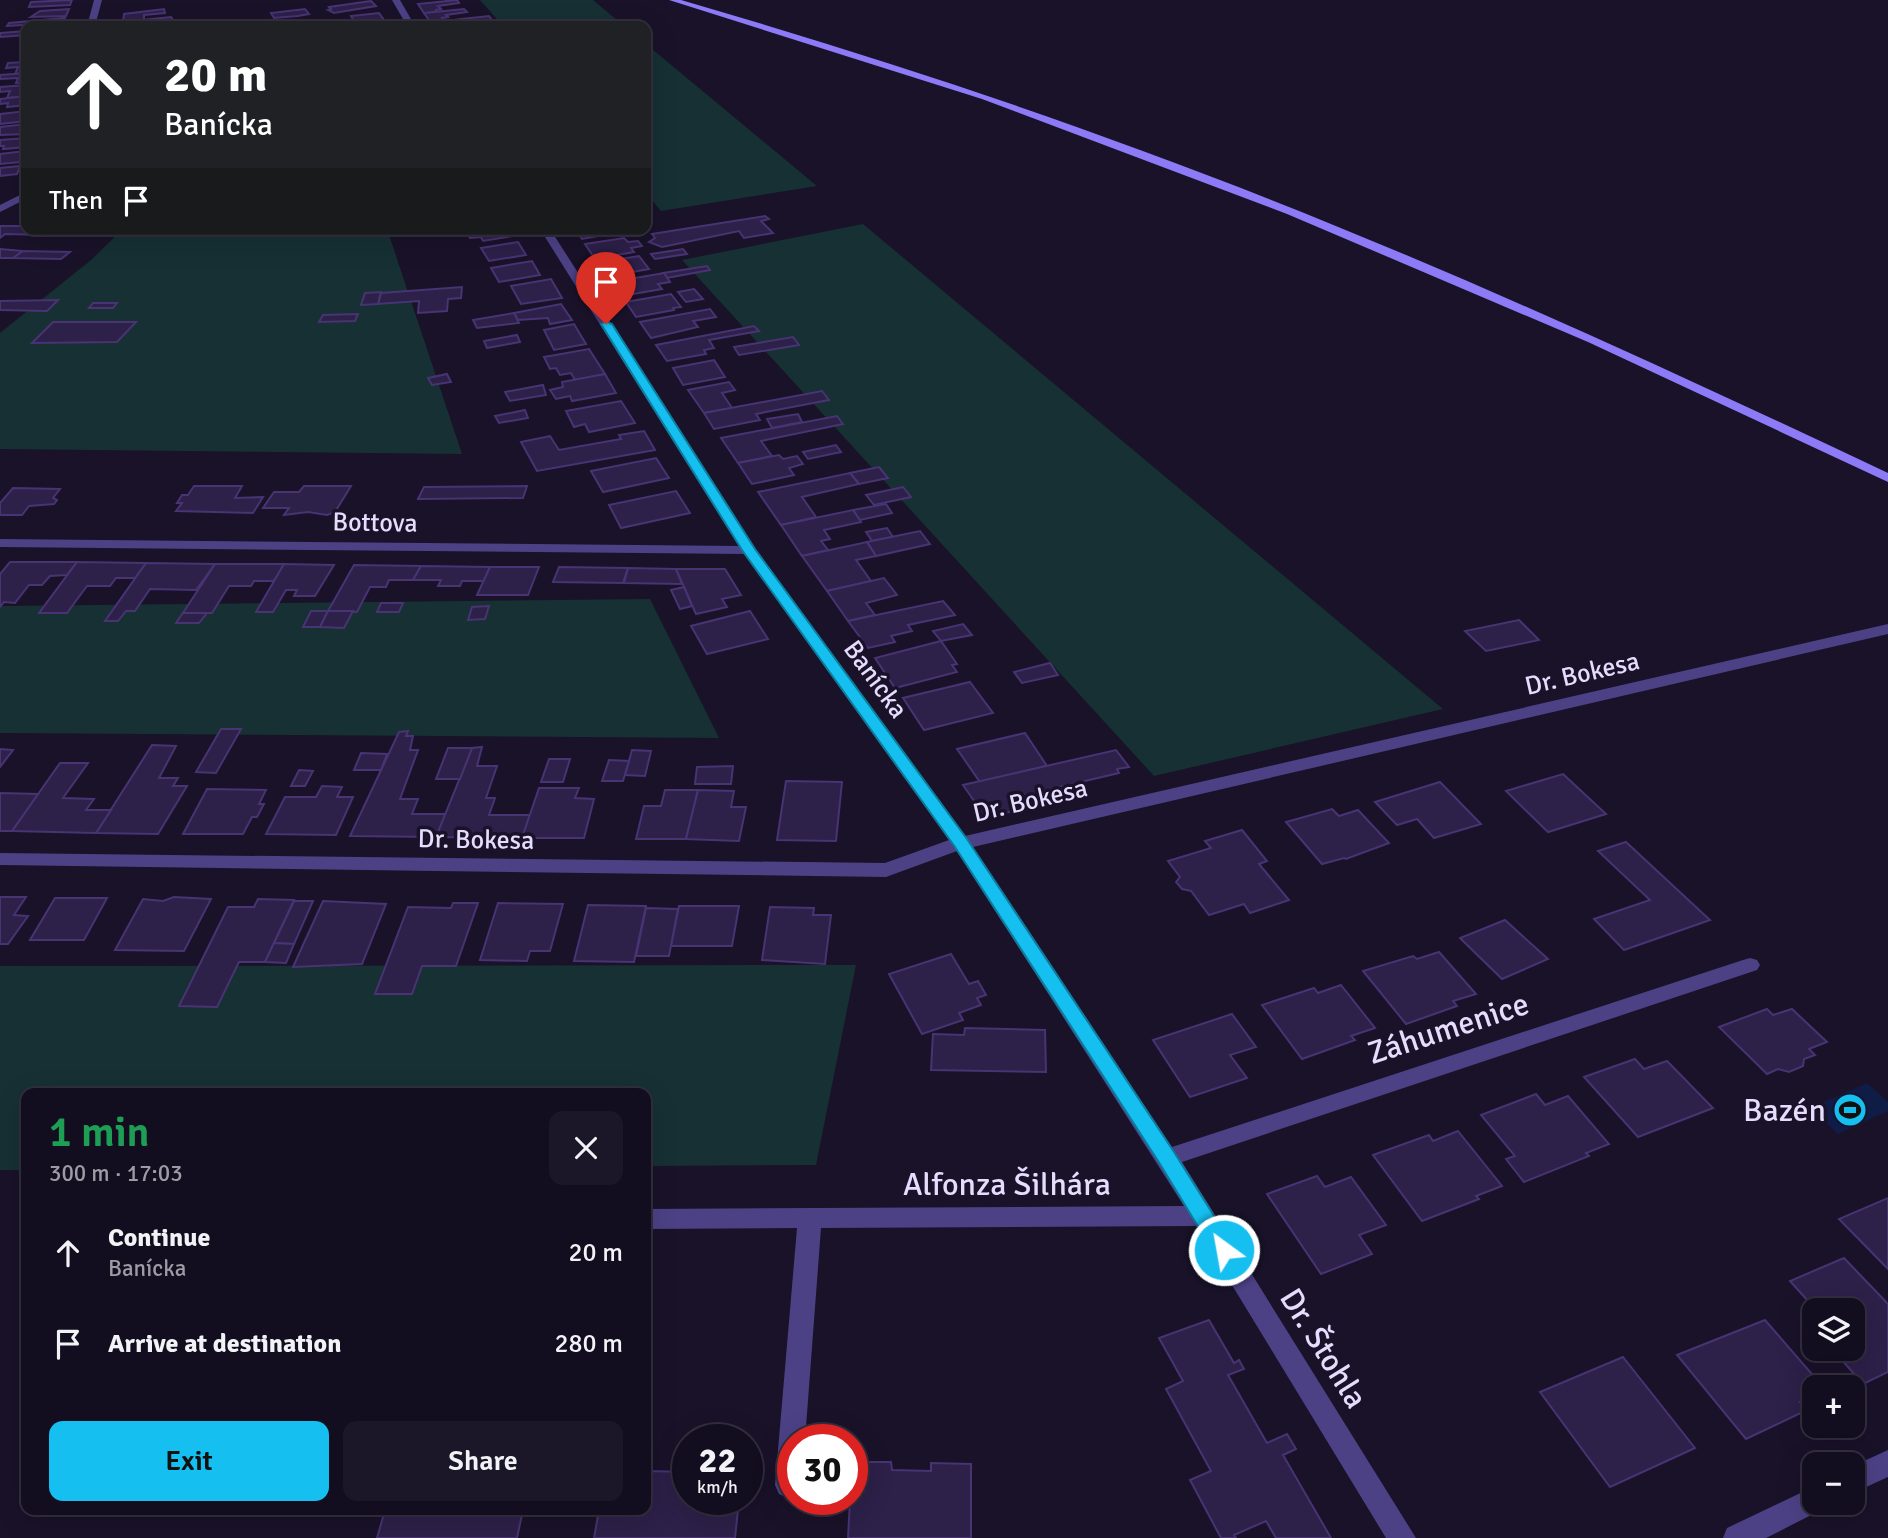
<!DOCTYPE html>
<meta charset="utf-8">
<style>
body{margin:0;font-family:Signika,sans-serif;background:#1c1728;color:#f1f3f6;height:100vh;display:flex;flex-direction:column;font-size:26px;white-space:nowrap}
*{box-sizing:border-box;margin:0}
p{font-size:23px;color:#9d9ca4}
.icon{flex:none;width:38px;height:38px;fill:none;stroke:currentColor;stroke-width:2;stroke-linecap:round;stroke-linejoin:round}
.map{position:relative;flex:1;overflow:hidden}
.drawer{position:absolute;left:21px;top:1088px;width:630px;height:427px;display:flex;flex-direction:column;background:#130e1f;border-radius:14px;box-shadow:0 7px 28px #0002,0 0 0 2px #322e3d}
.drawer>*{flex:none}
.guide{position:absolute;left:21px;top:21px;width:630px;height:214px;border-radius:14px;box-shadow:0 7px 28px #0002,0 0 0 2px #322e3d;background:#202124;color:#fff;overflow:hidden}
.fabs{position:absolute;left:1802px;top:1298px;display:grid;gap:14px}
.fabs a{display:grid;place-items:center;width:63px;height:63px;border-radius:14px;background:#130e1f;box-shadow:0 7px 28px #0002,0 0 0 2px #322e3d;font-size:35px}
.speed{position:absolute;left:672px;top:1424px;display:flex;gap:14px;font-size:35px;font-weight:700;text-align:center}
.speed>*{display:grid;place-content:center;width:91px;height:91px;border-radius:50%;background:#130e1f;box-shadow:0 7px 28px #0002,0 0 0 2px #322e3d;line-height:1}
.speed small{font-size:18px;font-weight:400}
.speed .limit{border:10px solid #d22;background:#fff;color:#111}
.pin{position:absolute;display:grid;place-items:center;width:60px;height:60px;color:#fff;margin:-72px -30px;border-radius:50% 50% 50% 0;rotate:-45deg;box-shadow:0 0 7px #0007}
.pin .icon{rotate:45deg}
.me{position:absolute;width:77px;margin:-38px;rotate:328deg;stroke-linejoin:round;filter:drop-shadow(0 0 5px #0008)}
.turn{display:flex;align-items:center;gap:24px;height:147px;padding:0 28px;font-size:32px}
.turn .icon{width:91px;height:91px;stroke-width:2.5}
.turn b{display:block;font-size:49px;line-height:60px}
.then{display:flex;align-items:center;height:66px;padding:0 28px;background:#0003;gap:14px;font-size:26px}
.round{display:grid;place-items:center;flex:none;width:74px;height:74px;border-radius:14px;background:#1c1728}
.overview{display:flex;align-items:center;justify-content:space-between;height:119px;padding:0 28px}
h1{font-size:42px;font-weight:600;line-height:52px;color:#1e9e55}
.button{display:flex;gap:14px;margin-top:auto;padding:14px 28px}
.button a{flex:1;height:80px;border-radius:14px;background:#15bff0;color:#111;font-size:28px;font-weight:600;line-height:80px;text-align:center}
.button a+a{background:#1c1728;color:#f1f3f6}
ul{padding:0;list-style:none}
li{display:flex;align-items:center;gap:21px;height:91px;padding:0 28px}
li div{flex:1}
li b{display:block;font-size:26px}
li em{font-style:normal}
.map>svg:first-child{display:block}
</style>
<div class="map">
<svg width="1888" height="1538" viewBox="0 0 1888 1538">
<rect width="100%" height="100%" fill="#191229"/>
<!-- green -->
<g fill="#163033">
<path d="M480,0H593L624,26H503Z"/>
<path d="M646,44L817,186L661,211L646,193Z"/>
<path d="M863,224L1443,709L1154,776L682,260Z"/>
<path d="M123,229H387L462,454L0,449V333L91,260Z"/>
<path d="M650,599L719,738L0,733V606Z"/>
<path d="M856,965L816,1165L646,1166V1094H26V1170H0V966Z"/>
</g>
<!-- water -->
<path fill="#0f1c46" d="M1867,1083L1888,1102V1111L1838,1134L1810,1108Z"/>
<!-- building -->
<g fill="#2d2049" stroke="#483373" stroke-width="2">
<path d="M72,0L70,5L29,7L31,2Z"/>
<path d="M457,0L459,3L438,6L441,9L436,10L437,12L424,13L418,4Z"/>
<path d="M371,1L376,6L334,13L328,10L331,9L329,7Z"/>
<path d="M69,9L66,16L31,17L40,11Z"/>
<path d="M164,9L165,13L144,15V20L123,22L124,14Z"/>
<path d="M305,9L309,14L298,16L274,18L271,13Z"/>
<path d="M464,9L467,12L446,15L448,17L442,18L444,21L431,23L424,13Z"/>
<path d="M379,13L384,20L355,23L351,16Z"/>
<path d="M489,16L492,20L464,23L461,19Z"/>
<path d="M171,17L173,20L146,23L139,26H123V22Z"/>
<path d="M65,18L62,26H41L42,24L7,26L9,23Z"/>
<path d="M461,19L465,24L433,26L431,23Z"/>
<path d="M221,21L224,26L182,25Z"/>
<path d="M26,31V35L0,37V33Z"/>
<path d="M25,62L26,73L15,74L18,67L6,68L8,63Z"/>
<path d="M26,73V85V82L16,83L18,78L0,79V75Z"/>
<path d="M26,85V96L7,98L10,91L0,92V87Z"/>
<path d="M26,96V105L7,107L8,103L0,104V99Z"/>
<path d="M26,111V121L0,124V114Z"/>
<path d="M26,124V134L0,135V127Z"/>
<path d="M26,138V147L3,149L4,146H0V140Z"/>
<path d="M26,151L21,162L0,164V154Z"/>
<path d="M20,166L17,174L0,176V168Z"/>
<path d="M765,216L769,219L761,221L773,233L744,238L739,231L662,247L649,242L655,238L652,234Z"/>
<path d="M0,226H26V229H93L85,236L5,234L0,238Z"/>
<path d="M515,229L519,235L483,241L481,237L470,238L465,230Z"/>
<path d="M575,229H624L625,231L582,239Z"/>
<path d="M624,238L628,242L638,241L642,246L631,248L634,252L595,259L585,244Z"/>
<path d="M518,242L526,255L489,261L481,248Z"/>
<path d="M0,249L23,251L13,258H0Z"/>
<path d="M683,249L687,254L655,259L651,254Z"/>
<path d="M23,251L70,252L61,259L13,258Z"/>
<path d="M639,256L649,269L610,276L601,262Z"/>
<path d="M532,261L540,275L499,282L491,268Z"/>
<path d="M707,266L710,270L667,278L663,273Z"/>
<path d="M664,273L670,282L658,284L662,289L622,296L612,282Z"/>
<path d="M551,279L562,298L521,304L511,286Z"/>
<path d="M462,287L461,298L448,299L447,311L418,313L419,301L378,304L381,293Z"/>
<path d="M694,289L703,299L686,302L678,292Z"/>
<path d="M365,293L381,292L378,304L361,305Z"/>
<path d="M671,294L681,307L673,308L674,310L636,317L626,302Z"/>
<path d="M58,300L47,311L0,310V301Z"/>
<path d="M93,303H117L113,308H89Z"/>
<path d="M561,304L572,320L550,324L548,318L518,320L514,313Z"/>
<path d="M710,309L716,317L693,321L698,327L651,338L640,322Z"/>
<path d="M514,313L519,323L477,328L473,320Z"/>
<path d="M358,314L355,321L319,322L323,315Z"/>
<path d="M53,322H136L117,342L32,343Z"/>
<path d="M574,324L586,344L554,350L544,330Z"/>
<path d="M754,326L759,331L709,340L714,348L704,350L706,354L667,361L656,345Z"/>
<path d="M517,335L520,342L487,348L484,341Z"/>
<path d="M793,337L799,345L739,355L734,347Z"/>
<path d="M589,349L605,374L575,380L571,373L560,375L556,368L550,369L544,357Z"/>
<path d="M714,360L725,377L683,385L673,368Z"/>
<path d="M447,374L451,382L432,385L428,378Z"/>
<path d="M605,374L616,393L572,401L570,396L556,399L550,390L563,387L562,382Z"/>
<path d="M729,382L735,390L722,393L732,408L704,413L688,390Z"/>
<path d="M543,385L546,395L510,401L505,392Z"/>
<path d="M822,391L829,400L756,414L760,420L714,429L704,413Z"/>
<path d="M621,401L635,423L589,432L585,424L574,427L566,411Z"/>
<path d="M525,410L528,418L499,423L495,416Z"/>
<path d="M798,414L802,422L772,428L767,419Z"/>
<path d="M837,416L843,424L761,441L772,456L738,463L721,438Z"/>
<path d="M644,431L655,450L537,471L521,442L550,436L559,450L621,439L619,435Z"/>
<path d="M836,445L841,452L808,459L803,452Z"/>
<path d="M779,455L783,459L797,456L803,464L789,468L794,475L752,484L738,463Z"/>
<path d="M656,458L669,478L603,492L591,471Z"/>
<path d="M879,467L888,478L859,484L850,473Z"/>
<path d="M850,473L859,484L802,497L816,517L781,525L758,492Z"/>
<path d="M194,486H242L235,498L263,497L253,513L176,511L182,503H177L182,495H188Z"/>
<path d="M304,486H351L335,512L327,515L308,512L284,515L289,508H263L274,492H299Z"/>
<path d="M527,486L523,498L418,499L424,487Z"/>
<path d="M903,487L911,497L874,505L866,495Z"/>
<path d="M13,488L60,489L53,498L57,500L54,504L29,506L22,515H0V503Z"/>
<path d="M676,491L690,513L621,528L609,505Z"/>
<path d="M886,504L892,513L860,520L853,510Z"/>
<path d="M853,510L861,522L824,530L830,539L821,541L828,550L802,556L781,525Z"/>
<path d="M887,528L893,537L872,541L866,532Z"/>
<path d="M920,531L930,544L876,556L867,542Z"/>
<path d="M867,542L876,556L856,560L871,581L827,591L802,556Z"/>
<path d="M10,562H77L67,575L50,576L42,585H29L15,603L4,602L0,607V574Z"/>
<path d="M77,562L146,563L135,578H116L110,586H87L67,613H39Z"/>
<path d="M146,563L215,564L196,590L150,589L135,611H126L118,621H105Z"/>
<path d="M215,564H284L274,581H254L251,586H229L212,613H183Z"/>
<path d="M284,564L334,565L315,596H294L297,590H286L273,612H256Z"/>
<path d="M354,565L421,566L413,580H389L386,587H370L357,612L328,611Z"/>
<path d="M421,566L490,567L484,581H462L460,586H438L441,580H413Z"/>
<path d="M490,567H539L528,595H477Z"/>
<path d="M559,567L628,568L623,583L553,582Z"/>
<path d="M628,568L676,569L682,584L624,583Z"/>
<path d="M676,569H725L741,595L722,599L727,607L696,614Z"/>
<path d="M884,578L897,595L866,603L875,615L848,621L827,591Z"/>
<path d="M684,587L692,606L680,609L671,590Z"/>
<path d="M943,601L955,615L908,625L912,631L891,636L895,642L868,648L848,621Z"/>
<path d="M381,603H403L399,612H377Z"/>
<path d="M489,606L485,619L468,620L472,607Z"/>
<path d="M311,611H328L320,627H303Z"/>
<path d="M328,611H353L344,628L320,627Z"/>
<path d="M750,611L768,639L707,654L691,626Z"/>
<path d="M183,613H207L199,623H176Z"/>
<path d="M1519,620L1539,640L1486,651L1465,631Z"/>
<path d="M963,624L972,635L941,641L933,631Z"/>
<path d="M941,641L957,664L952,665L957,672L895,688L875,658Z"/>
<path d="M1050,663L1058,675L1022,683L1014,672Z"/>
<path d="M970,682L993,713L924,730L903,698Z"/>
<path d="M221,729H241L216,773L196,772Z"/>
<path d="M408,731L406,736H413L410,750H418L400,799H418L412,814H446L436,837L350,836L399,732Z"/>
<path d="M1025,733L1047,766L980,782L957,749Z"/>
<path d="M152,745L176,746L159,778H178L173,786H187L158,834L96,833Z"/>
<path d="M482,747L477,766H497L486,798H495L489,815H530L522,838L436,837L472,748Z"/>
<path d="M448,748H472L460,779H436Z"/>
<path d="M0,749L13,750L0,767Z"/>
<path d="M632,750L651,751L645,776L625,775Z"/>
<path d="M1116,750L1129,767L1117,769L1119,773L1008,799L1017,810L986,818L963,785Z"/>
<path d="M361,753L387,754L381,770H354Z"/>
<path d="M549,759H570L563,782H541Z"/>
<path d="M609,760L629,761L623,781H602Z"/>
<path d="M60,763H88L63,798L94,799L86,810H111L96,833L12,831Z"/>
<path d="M733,766L731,784H695L697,767Z"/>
<path d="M299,770L313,771L305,786H291Z"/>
<path d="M1563,774L1606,814L1548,832L1506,791Z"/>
<path d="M786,781L842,782L836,841L777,840Z"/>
<path d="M1440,782L1481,824L1434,838L1417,819L1397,825L1375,802Z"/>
<path d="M322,786L342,787L337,797H353L336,835L266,834L285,797H316Z"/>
<path d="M539,788H579L575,798L594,799L584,838H522Z"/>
<path d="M207,789L266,790L259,804H264L257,817H252L243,834H183Z"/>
<path d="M665,790H698L686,839H636L644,806H661Z"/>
<path d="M698,790L734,791L731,807H746L739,841L686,839Z"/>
<path d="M0,793L38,794L12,831H0Z"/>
<path d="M1332,809L1339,816L1358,810L1389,843L1346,859L1344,858L1322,864L1286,822Z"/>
<path d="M1242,830L1267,861L1259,864L1289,900L1250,913L1244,904L1209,915L1191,891L1182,889L1176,882L1180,877L1168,861L1211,848L1205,841Z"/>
<path d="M1626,842L1710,920L1624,950L1594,919L1650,900L1598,851Z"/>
<path d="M0,897H26L14,915L28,916L8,944H0Z"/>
<path d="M174,897L211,899L184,951L115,950L143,899L163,901Z"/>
<path d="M55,898H107L84,940H30Z"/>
<path d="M258,899L294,900L265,962H239L217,1007L179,1006L228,907H254Z"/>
<path d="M294,901H313L294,944L274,943Z"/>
<path d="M323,901L386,904L362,964L293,967Z"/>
<path d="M453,903H478L456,966H422L412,994H375L408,907L451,908Z"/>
<path d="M498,903L563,904L550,951H530L527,961L480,960Z"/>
<path d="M588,905L646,906L634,962L574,961Z"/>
<path d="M679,906H739L732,946H671Z"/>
<path d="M770,907L814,908L813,915H831L825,964L762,960Z"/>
<path d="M646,908L678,909L669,956H636Z"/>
<path d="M1505,920L1548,959L1502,979L1460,938Z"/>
<path d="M274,943L294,944L286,963L265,962Z"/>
<path d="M1439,952L1476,994L1453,1001L1457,1006L1406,1024L1363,971L1413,956L1417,959Z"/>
<path d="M951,954L969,984L978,981L986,995L977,998L981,1005L959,1013L963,1020L922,1034L889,974Z"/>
<path d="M1341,985L1375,1028L1351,1036L1355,1040L1302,1059L1262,1005L1314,988L1318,993Z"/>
<path d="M1767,1009L1773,1015L1792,1009L1827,1042L1809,1049L1815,1055L1804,1059L1803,1066L1789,1072L1778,1069L1767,1074L1719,1027Z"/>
<path d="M1232,1014L1256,1047L1230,1055L1247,1078L1190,1097L1153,1040Z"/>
<path d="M965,1028L1045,1030L1046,1072L931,1070L933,1034L964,1035Z"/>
<path d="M1635,1059L1644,1069L1667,1061L1713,1108L1638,1137L1584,1077Z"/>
<path d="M1536,1094L1545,1105L1568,1096L1609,1144L1586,1153L1589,1156L1524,1182L1506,1159L1515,1156L1481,1115Z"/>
<path d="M1458,1131L1502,1186L1476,1196L1479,1199L1422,1221L1373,1155L1429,1135L1433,1141Z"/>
<path d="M1317,1176L1325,1187L1351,1177L1386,1225L1359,1235L1372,1254L1321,1274L1267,1194Z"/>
<path d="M1888,1198V1269L1839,1219Z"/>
<path d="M1844,1258L1888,1304V1372L1863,1384L1832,1349H1853V1311H1817L1790,1281Z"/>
<path d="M1209,1320L1234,1363L1239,1360L1244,1369L1228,1375L1267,1443L1287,1434L1296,1449L1283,1455L1331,1538H1276L1266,1521L1234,1535L1236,1538H1221L1190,1480L1211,1471L1166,1389L1183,1381L1159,1338Z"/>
<path d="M1765,1320L1824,1388H1815V1396L1800,1402L1807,1410L1746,1439L1677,1355Z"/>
<path d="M1623,1357L1695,1448L1610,1487L1540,1392Z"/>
<path d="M852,1462H891L892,1470L931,1471V1463L971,1464V1538H848L850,1500H852Z"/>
<path d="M646,1471L688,1472V1500H739L735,1538H594L599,1510H646Z"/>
<path d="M385,1510H523L517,1538H377Z"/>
</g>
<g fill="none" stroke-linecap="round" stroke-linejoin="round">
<!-- minor -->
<g fill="#4c4185" fill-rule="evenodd">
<path d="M94,0H102L95,26H87Z"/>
<path d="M392,0H400L415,26H407Z"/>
<path d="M26,192V199L0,212V205Z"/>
<path d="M540,229H550L755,549L965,836L1888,624V634L973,847L1172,1147L1743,960L1750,958L1757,960L1760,965L1757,970L1182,1162L1416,1538H1386L1196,1226L821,1228L805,1440H793V1496L788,1498L779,1494L775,1485L797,1228L646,1229V1209L1184,1206L957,851L886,877L0,865V853L885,863L949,840L745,554L0,547V539L739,546Z"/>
<path d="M1888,1450V1477L1853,1493V1466Z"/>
<path d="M1815,1486V1503H1827L1825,1508L1766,1538H1723L1727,1528Z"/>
</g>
<!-- secondary -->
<path fill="#8c7af7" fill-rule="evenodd" d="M669,0H681C836,45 989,94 1140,150C1395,243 1642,357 1888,473V482L1588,342L1287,214L982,99Z"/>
</g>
<!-- route -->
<path fill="#15bff0" stroke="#0e7c9c" stroke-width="2" d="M606,321L612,324L755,549L967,839L1174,1152L1231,1243L1235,1250L1231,1256L1224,1259L1216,1256L1160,1164L955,847L742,550L601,324Z"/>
<!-- icons -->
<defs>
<symbol id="stadium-disc" viewBox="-11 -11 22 22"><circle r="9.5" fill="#15bff0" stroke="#191229"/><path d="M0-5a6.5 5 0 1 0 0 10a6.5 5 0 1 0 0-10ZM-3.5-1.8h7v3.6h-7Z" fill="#111"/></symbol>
</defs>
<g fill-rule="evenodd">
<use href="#stadium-disc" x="1831" y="1091" width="38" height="38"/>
</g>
<g text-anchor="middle" stroke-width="7" stroke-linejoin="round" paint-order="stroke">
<!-- street labels -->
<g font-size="26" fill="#e4ddfd" stroke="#191229">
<text transform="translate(375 522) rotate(1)" y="9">Bottova</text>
<text transform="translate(1582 673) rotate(-13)" y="9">Dr. Bokesa</text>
<text transform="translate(876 679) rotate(54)" y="9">Banícka</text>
<text transform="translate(1030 800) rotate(-13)" y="9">Dr. Bokesa</text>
<text transform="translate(476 839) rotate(1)" y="9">Dr. Bokesa</text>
</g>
<!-- near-street labels -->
<g font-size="32" fill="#e4ddfd" stroke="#191229">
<text transform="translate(1448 1028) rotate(-18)" y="11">Záhumenice</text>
<text x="1007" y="1195">Alfonza Šilhára</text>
<text transform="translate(1324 1348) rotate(58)" y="11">Dr. Štohla</text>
</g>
<!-- near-poi labels -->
<g font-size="32" fill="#e4ddfd" stroke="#191229" text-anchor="end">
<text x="1826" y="1121">Bazén</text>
</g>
</g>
</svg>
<div class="fabs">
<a><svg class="icon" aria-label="layers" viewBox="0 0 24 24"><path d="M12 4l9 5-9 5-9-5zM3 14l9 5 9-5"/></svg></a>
<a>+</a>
<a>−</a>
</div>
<div class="speed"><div>22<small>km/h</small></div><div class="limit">30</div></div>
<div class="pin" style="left:606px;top:324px;background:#d93025"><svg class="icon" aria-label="arrive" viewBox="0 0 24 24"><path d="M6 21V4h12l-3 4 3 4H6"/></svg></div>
<svg class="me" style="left:1224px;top:1250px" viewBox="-20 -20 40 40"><circle r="17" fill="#15bff0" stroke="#fff" stroke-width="3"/><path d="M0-11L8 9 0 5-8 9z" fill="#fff"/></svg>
<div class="guide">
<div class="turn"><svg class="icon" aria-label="ahead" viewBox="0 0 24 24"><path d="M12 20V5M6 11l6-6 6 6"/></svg><div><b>20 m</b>Banícka</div></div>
<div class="then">Then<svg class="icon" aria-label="arrive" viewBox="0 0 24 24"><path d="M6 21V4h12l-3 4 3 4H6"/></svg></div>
</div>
<section class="drawer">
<div class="overview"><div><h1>1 min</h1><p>300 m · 17:03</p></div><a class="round"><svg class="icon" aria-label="close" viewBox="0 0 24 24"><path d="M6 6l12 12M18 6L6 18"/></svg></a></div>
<ul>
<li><svg class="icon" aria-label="ahead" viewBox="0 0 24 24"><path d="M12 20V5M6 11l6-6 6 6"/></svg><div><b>Continue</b><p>Banícka</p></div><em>20 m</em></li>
<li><svg class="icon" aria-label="arrive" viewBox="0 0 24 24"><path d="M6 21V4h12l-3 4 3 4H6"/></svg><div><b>Arrive at destination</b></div><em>280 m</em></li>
</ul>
<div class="button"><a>Exit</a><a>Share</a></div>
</section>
</div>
